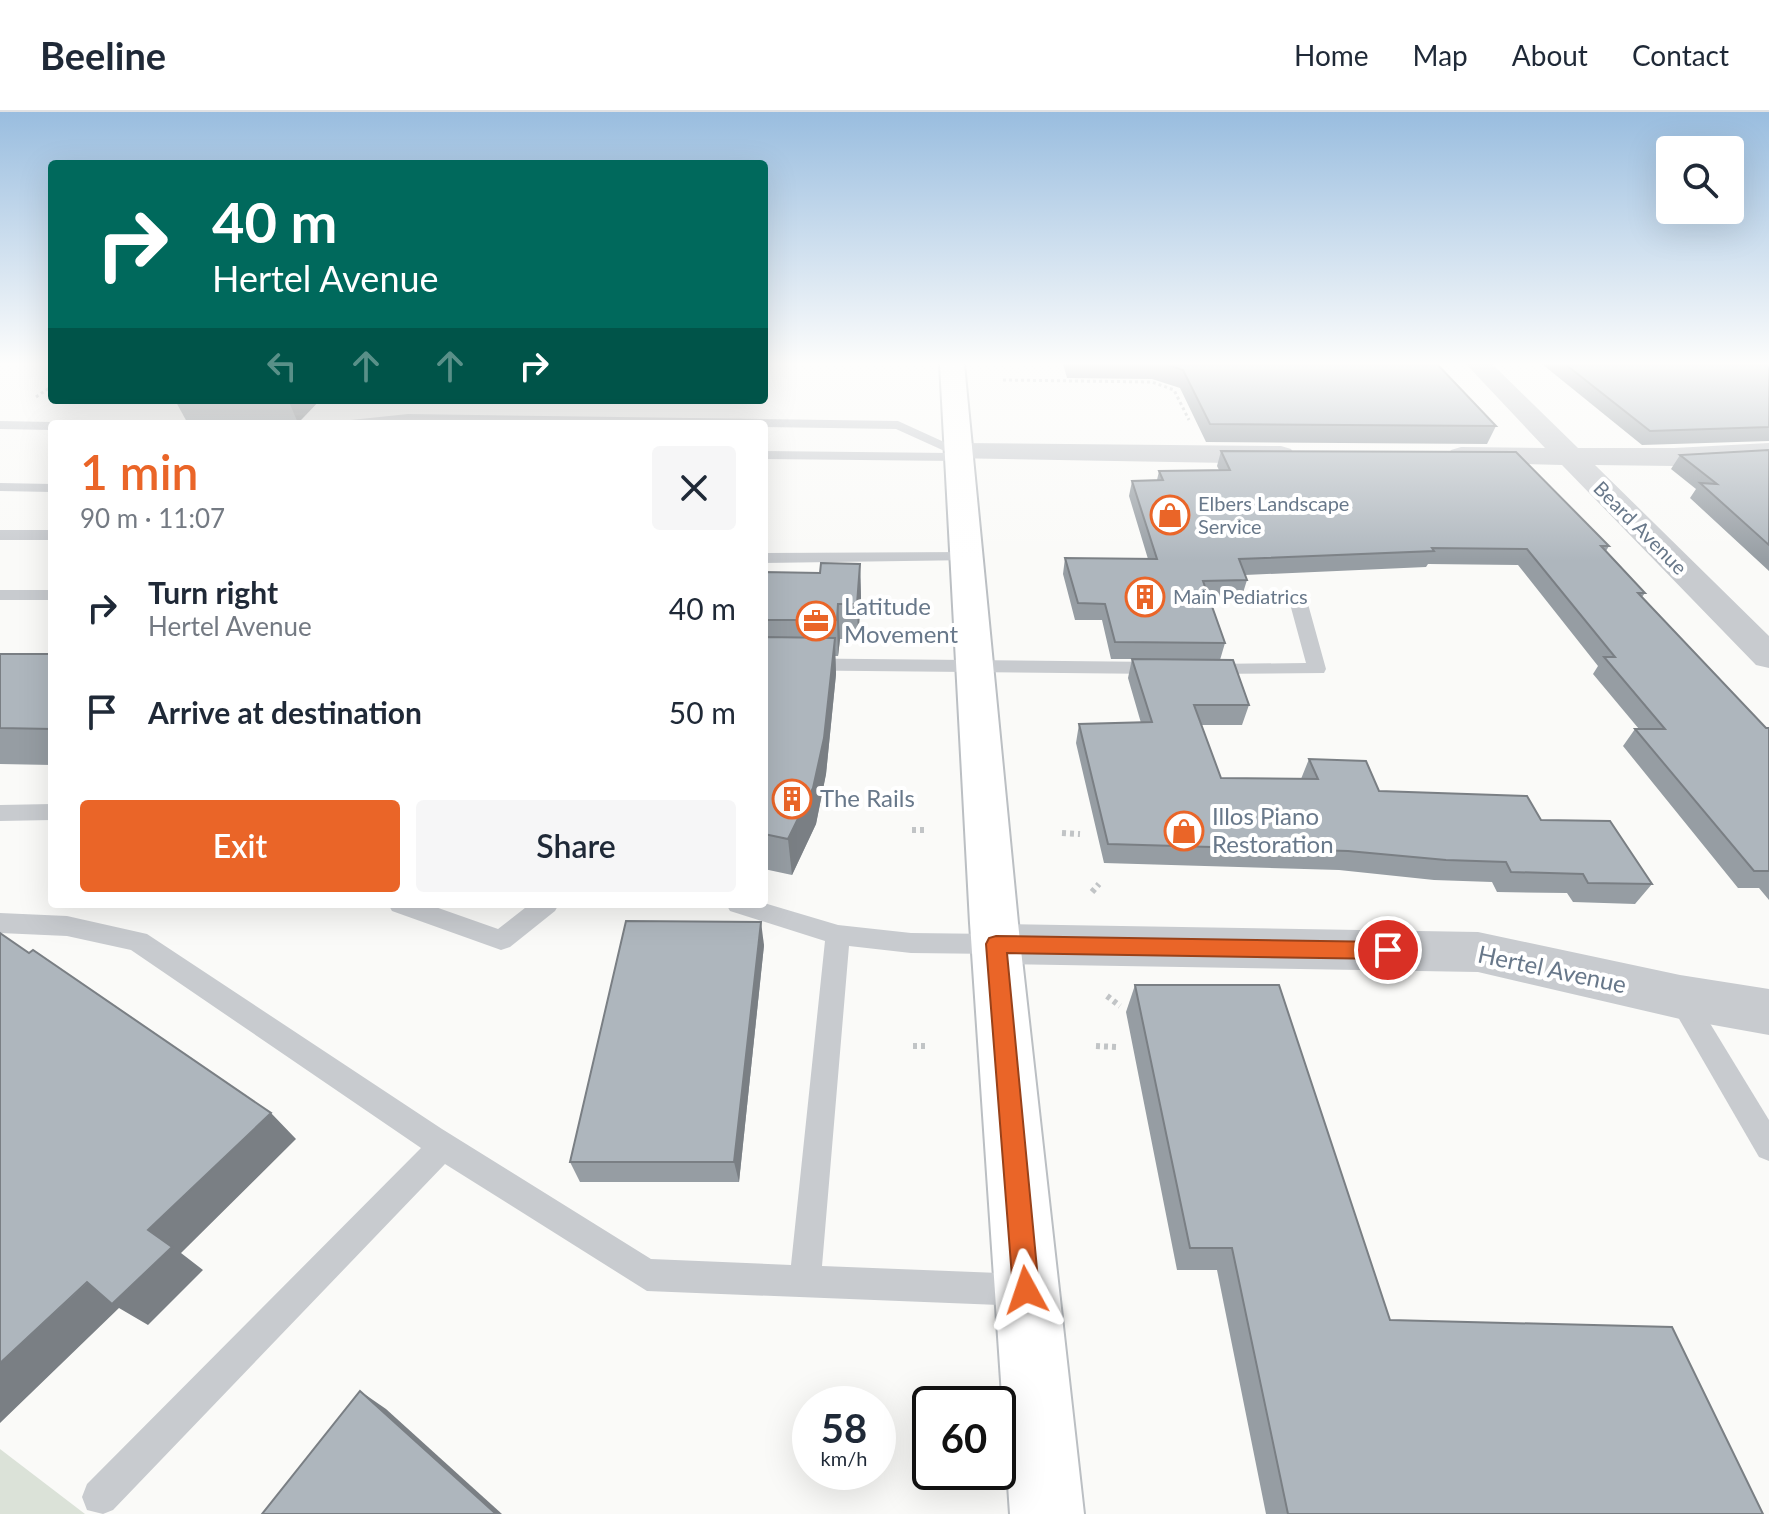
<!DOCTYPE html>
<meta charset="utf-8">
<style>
body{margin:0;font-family:Lato,sans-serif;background:#f6f6f7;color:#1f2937;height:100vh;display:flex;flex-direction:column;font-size:30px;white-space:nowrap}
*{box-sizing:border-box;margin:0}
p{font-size:26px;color:#747a83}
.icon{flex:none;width:44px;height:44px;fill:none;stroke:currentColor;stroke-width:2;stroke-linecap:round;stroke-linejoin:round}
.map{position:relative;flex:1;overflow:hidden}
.details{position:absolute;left:48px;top:308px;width:720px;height:488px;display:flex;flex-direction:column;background:#fff;border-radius:8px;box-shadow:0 8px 32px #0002}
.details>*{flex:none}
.top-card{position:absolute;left:48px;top:48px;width:720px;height:244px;border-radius:8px;box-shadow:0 8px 32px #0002;background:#00695c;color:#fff;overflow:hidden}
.fabs{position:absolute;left:1656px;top:24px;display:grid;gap:16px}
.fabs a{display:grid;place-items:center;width:88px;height:88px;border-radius:8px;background:#fff;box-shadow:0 8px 32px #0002;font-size:40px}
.speed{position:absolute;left:792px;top:1274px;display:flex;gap:16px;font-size:40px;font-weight:700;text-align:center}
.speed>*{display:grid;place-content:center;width:104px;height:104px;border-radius:50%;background:#fff;box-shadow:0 8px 32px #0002;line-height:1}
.speed small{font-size:20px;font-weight:400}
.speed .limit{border:4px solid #111;border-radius:12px;background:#fff;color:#111}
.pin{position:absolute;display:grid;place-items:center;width:68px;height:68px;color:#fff;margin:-34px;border:4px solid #fff;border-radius:50%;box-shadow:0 2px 8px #0007}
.me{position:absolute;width:88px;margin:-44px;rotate:355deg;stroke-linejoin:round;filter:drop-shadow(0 0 6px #0008)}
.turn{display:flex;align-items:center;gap:28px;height:168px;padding:0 32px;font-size:36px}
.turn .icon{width:104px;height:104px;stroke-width:2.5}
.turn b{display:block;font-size:56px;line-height:68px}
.lanes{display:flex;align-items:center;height:76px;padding:0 32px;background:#0003;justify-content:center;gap:40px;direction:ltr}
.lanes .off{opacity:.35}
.round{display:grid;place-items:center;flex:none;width:84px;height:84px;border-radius:8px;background:#f6f6f7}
.summary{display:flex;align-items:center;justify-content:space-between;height:136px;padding:0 32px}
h1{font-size:48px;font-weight:600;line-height:60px;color:#ea6528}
.button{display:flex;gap:16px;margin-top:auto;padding:16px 32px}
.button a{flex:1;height:92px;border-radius:8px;background:#ea6528;color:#fff;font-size:32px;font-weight:600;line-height:92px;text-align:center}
.button a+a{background:#f6f6f7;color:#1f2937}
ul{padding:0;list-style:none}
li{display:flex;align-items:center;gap:24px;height:104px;padding:0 32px}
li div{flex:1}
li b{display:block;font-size:30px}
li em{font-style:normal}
header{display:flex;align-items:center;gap:48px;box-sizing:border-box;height:112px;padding:0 40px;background:#fff;border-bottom:2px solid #e0e1e3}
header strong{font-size:38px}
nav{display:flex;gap:44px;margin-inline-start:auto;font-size:28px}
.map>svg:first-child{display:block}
</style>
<header>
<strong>Beeline</strong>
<nav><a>Home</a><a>Map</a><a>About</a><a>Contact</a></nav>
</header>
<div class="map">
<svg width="1769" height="1402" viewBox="0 0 1769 1402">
<rect width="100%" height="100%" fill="#fafaf8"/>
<!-- green -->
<path fill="#dbe2d8" d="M0,1337L85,1402H0Z"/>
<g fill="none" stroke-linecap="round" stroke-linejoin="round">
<defs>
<path id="primary" d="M940,252H964L1018,811L1084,1402H1010L970,811Z"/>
</defs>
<!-- primary casing -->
<use href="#primary" stroke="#bbbfc3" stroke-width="4"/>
<!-- path-far1 -->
<g stroke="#c1c4c6" stroke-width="3" stroke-dasharray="3 3" stroke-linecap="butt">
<path d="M1003,268L1152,270L1174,278L1189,308"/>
<path d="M36,285L52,274"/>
</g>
<!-- path -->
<g stroke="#c1c4c6" stroke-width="6" stroke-dasharray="4 4" stroke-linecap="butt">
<path d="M912,718H924"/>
<path d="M1062,721L1080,722"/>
<path d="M1092,780L1099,772"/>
<path d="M1107,884L1120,894"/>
<path d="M913,934H929"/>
<path d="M1096,934L1116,935"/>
</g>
<!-- service -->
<g fill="#c8cbcf" fill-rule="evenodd">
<path d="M408,302L898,309L966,340L963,348L958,349L764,347V339L949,341L896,317L764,315V312H344L351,308Z"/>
<path d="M0,309L52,310L57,312H52V318L0,317Z"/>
<path d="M0,371L52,372V380L0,379Z"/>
<rect x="0" y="418" width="52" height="10"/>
<path d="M968,440L976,445L974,448L764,451V441Z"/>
<rect x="0" y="478" width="52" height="10"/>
<path d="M1299,487L1308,492L1326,557L1324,561L1203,562L1201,558L1203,554L1210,552L1306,551L1290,492Z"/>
<path d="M764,546L1159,550L1168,556L1159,562L764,558Z"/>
<path d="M52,692V708L0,709V693Z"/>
<path d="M764,791L838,813L911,821L996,822L1005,825L1008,832L1005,839L996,842L911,841L849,834L822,1154L1025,1162L1036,1167L1041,1178L1036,1189L1025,1194L647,1179L445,1052L113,1398L103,1402L87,1398L82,1385L87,1372L421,1036L131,838L67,824L0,821V801L67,804L147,822L442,1017L651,1147L791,1153L825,829L730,799L726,792Z"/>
<path d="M388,792H427L498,817L530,792H559L555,799L510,835L501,838L392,799Z"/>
<path d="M1680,874L1689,877L1769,1008V1049L1759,1045L1671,893L1667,885L1671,877Z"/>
</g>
<!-- minor -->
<g fill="#c8cbcf" fill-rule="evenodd">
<path d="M1466,252H1492L1578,336H1674L1769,331V349L1674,354L1595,353L1769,524V556L1756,553L1562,353L1451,350L1447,344L1451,338L1461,335L1545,336Z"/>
<path d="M959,331L1281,334L1291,337L1295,343L1291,349L1281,352L949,346L945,340L949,334Z"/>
</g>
<!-- tertiary -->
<path fill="#c8cbcf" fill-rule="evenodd" d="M996,812L1478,820L1680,863L1769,877V923L1680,907L1478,860L996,852L978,846L971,832L978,818Z"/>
<!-- primary -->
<use href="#primary" fill="#fff" fill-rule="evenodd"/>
</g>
<!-- wall -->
<g fill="#969da3">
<path d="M1063,252H1437L1496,314L1487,332L1206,330L1180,276L1152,267L1067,266Z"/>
<path d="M1542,252H1769V329L1642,333Z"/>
<path d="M179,288H320L298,311L187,310L176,290Z"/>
<path d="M1769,338V459L1690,386L1696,377L1671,357L1680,343Z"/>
<path d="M1221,339L1609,434L1606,439L1645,481L1642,485L1766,616H1769V788L1759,776H1738L1623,634L1635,617H1639L1593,562L1598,554L1518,453L1428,452L1426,455L1245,463L1247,468L1242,484L1209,485L1225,531L1220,548L1249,593L1242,613H1201L1221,666L1301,667L1309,647L1379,679L1541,708L1652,772L1635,792L1573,790L1567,781L1497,780L1492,770L1434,768L1339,758L1104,751L1076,631L1079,612L1141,611L1128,566L1132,547H1111L1102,508H1075L1063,462L1065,446L1148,447L1129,384L1132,369L1157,368L1159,359L1219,358L1217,354Z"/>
<path d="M860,452L861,486L858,527H840L838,544H835L836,562L826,662L816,712L792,763L764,757V460L820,461Z"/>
<path d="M0,542H52V653L0,652Z"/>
<path d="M764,833L739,1070H580L570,1050Z"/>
<path d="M1135,873L1390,1208L1763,1402H1266L1217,1158H1177L1126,900Z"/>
</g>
<!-- shaded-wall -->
<g fill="#7a7f84">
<path d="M292,288H320L298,311L289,290Z"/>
<path d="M860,452L861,486L858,527L857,492Z"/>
<path d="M838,492L840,527L838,544L837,508Z"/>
<path d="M835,526L836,562L826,662L816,712L792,763L788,727Z"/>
<path d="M761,810L764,833L739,1070L734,1050Z"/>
<path d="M271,1001L296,1027L181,1141L203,1158L148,1213L119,1196L0,1311V1251Z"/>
<path d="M360,1279L386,1297L502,1402H496Z"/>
</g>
<!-- building -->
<g fill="#aeb6bd" stroke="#7a7f84" stroke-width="2">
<path d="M1165,252H1437L1496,314L1210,312L1183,258Z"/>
<path d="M1565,252H1769V315L1650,319Z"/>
<path d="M179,288H292L289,290H176Z"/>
<path d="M1769,338V433L1700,371L1717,372L1680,343Z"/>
<path d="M1221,339L1516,340L1609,434H1601L1645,481H1638L1766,616H1769V759H1754L1635,617H1665L1604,545H1615L1527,437L1432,436L1434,439L1239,447L1247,468L1203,469L1225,531L1115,530L1105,492L1078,491L1065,446L1157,447L1132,369L1163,368L1159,359L1230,358Z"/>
<path d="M821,451L860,452L857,492H838L837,508H764V460L820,461Z"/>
<path d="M764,525L835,526L824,626L813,676L788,727L764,722Z"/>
<path d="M0,542H52V617L0,616Z"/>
<path d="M1132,547L1233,548L1249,593H1194L1221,666L1318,667L1309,647L1366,649L1379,679L1527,684L1541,708L1610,709L1652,772L1588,771L1583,762L1511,760L1506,750L1446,748L1348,739L1108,732L1079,612L1152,610Z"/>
<path d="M626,809L761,810L734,1050H570Z"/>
<path d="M0,821L29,841L33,838L271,1001L148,1118L172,1135L112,1192L87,1170L0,1251Z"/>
<path d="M1135,873H1279L1390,1208L1672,1215L1763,1402H1288L1232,1136H1190Z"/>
<path d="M360,1279L496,1402H262Z"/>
</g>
<!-- sky -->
<linearGradient id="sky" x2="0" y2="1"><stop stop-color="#99bddf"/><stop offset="0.56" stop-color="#fdfdfc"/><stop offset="1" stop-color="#fdfdfc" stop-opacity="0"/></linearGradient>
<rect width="1769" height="449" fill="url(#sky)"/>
<!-- route -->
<path fill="#ea6528" stroke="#98421a" stroke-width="2" d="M996,824L1388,830L1395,832L1398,838L1395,844L1388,847L1007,841L1039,1178L1035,1187L1026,1191L1017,1187L1013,1178L986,832L989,826Z"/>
<!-- icons -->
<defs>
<symbol id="shop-ring" viewBox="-11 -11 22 22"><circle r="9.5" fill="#fff" stroke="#ea6528" stroke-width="1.5"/><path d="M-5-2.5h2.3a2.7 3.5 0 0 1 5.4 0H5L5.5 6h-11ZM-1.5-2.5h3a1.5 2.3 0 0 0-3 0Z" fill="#ea6528"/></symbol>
<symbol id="building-ring" viewBox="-11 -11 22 22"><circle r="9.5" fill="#fff" stroke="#ea6528" stroke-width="1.5"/><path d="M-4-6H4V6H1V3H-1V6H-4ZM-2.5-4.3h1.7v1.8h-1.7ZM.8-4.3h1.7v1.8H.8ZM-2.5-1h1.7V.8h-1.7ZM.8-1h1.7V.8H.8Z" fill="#ea6528"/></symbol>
<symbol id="office-ring" viewBox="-11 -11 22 22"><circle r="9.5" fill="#fff" stroke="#ea6528" stroke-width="1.5"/><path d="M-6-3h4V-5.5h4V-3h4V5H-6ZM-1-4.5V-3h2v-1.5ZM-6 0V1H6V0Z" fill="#ea6528"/></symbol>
</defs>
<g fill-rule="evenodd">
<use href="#shop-ring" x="1148" y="381" width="44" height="44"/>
<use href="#building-ring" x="1123" y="463" width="44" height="44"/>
<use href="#office-ring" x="794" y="487" width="44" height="44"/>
<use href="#building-ring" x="770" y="665" width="44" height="44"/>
<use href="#shop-ring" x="1162" y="697" width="44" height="44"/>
</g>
<g text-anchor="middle" stroke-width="8" stroke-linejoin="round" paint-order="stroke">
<!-- far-poi labels -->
<g font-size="20" fill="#68788a" stroke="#fff" text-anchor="start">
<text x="1198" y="399">Elbers Landscape<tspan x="1198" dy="23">Service</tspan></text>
<text x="1173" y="492">Main Pediatrics</text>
</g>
<!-- far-street labels -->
<g font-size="20" fill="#68788a" stroke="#fff">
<text transform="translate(1640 416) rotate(45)" y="7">Beard Avenue</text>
</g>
<!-- poi labels -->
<g font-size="24" fill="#68788a" stroke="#fff" text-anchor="start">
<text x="844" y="503">Latitude<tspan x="844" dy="28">Movement</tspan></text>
<text x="820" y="695">The Rails</text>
<text x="1212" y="713">Illos Piano<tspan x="1212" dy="28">Restoration</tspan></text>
</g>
<!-- street labels -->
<g font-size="24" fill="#68788a" stroke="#fff">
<text transform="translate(1552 858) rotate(12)" y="8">Hertel Avenue</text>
</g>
</g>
</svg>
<div class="fabs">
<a><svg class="icon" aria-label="search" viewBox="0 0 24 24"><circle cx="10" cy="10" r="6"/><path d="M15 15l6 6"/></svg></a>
</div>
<div class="speed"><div>58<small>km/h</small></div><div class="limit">60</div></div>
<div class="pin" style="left:1388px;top:838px;background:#d93025"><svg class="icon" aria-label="arrive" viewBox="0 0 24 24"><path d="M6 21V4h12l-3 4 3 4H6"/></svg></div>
<svg class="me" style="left:1026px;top:1178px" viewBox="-20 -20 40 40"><path d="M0-17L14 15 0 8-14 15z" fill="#ea6528" stroke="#fff" stroke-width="4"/></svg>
<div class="top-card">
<div class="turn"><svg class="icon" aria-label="right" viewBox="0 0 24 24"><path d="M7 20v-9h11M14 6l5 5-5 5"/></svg><div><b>40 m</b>Hertel Avenue</div></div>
<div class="lanes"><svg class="icon off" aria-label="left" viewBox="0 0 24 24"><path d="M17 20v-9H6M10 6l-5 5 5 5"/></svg><svg class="icon off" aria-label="ahead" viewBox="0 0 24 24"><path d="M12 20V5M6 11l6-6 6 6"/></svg><svg class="icon off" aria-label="ahead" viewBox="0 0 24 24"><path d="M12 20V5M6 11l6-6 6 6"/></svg><svg class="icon" aria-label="right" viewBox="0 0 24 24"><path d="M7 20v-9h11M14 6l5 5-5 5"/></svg></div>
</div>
<section class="details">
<div class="summary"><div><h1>1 min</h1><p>90 m · 11:07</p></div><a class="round"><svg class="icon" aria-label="close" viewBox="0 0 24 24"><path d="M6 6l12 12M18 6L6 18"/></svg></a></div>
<ul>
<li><svg class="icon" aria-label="right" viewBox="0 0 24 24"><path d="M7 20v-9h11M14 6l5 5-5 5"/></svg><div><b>Turn right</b><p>Hertel Avenue</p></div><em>40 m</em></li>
<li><svg class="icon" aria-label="arrive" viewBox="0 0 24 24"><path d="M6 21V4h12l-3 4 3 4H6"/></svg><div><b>Arrive at destination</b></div><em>50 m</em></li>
</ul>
<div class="button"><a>Exit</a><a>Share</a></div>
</section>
</div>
